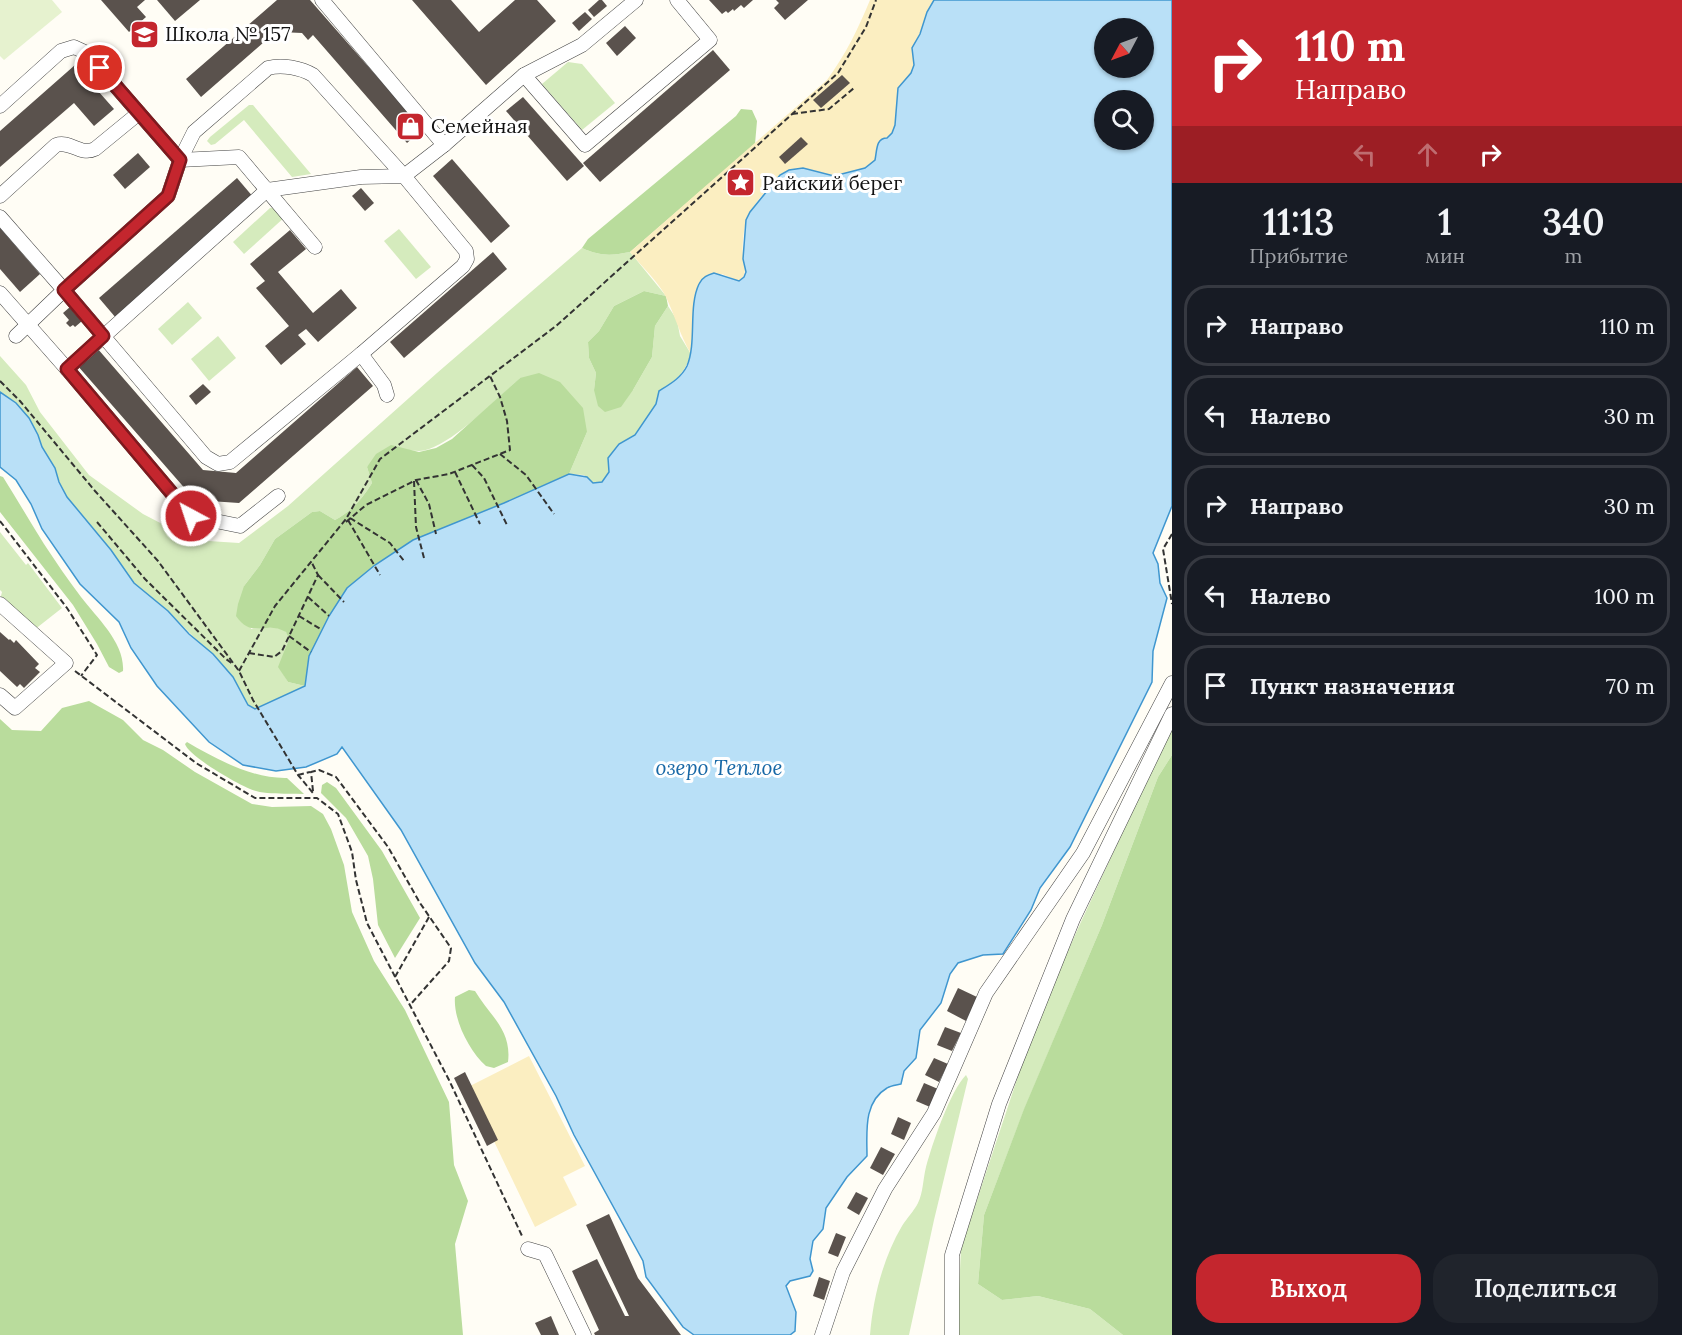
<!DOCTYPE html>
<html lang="ru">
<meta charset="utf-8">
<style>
body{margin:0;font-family:Lora,serif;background:#20242c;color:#f1f3f6;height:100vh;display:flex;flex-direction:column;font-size:22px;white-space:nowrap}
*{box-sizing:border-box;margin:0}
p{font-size:20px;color:#9ea1a6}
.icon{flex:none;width:33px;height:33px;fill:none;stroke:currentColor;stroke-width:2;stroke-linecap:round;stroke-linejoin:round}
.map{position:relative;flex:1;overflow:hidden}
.details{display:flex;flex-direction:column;background:#171b24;width:510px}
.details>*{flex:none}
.banner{background:#c4262e;color:#fff;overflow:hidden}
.needle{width:39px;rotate:229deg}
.tools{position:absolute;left:1094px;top:18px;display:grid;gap:12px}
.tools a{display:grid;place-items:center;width:60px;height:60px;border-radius:50%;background:#171b24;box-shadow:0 2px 4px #0004;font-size:30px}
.pin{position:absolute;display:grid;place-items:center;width:51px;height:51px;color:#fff;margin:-26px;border:3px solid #fff;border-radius:50%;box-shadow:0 2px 6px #0007}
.me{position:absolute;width:66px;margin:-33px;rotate:320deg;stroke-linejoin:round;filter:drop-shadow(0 0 4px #0008)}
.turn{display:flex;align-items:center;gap:21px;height:126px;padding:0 24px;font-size:27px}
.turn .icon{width:78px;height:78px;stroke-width:2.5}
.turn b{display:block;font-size:42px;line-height:51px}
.lanes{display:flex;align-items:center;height:57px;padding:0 24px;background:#0003;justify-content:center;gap:30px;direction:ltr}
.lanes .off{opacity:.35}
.eta{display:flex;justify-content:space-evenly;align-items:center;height:102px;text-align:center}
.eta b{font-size:36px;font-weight:600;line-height:42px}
.primary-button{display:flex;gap:12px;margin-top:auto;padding:12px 24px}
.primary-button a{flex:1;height:69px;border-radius:24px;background:#c4262e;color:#fff;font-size:24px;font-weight:600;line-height:69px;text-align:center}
.primary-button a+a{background:#20242c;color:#f1f3f6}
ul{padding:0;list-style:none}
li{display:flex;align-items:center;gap:18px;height:81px;margin:0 12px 9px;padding:0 12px;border:3px solid #363941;border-radius:24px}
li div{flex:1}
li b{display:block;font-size:22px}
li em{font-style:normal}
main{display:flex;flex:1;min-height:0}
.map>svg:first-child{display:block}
</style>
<main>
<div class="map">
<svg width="1172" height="1335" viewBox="0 0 1172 1335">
<rect width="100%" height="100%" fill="#fffdf5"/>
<!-- green -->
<g fill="#d5ebbd">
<path d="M568,62L582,64L615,103L582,130L542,84Z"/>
<path d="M249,105H253L311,174L292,177L244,120L215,144L211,145L207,141L210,137Z"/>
<path d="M278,207L286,216L244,254L233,242L270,208Z"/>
<path d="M399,229L431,267L416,279L384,241Z"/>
<path d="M582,248C600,256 610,256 630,252L666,296L644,291L614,306L599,331L588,342L589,358L596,373L594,390H633L652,357L655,326L668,306L677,320L680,336L691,354C684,374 677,380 659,391L656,404L635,435L619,444L609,472L602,482L593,483L584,475L569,474L587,432L520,378C499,397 446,451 419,451C410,451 400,448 391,446L367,467L372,483C362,499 352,511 335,520L320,511L312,512L275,539L260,565L244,586L251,629C293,625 294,629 279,667L288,682L305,686L255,709L248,705L233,677L168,611L134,583L111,550L67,497L59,482L55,468L42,447L38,435L16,403L0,392V356L26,385L40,412L89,475L143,514L193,540L239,543L288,506L437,373Z"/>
<path d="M188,302L202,318L172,345L158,329Z"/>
<path d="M218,336L236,358L209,381L191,359Z"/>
<path d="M0,532L26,565L28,563L62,608L34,630L0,600L2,592L0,590Z"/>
<path d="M1172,726V755L1158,777L1102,925L1024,1110L984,1215L978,1284L1002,1300L1038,1296L1090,1309L1123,1335H957L961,1248L1035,1025L1080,924Z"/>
<path d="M966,1075L968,1079L934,1220L909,1335H870C873,1298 883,1258 902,1226C907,1218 914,1211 918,1203C923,1193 923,1179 926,1167C932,1145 950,1091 966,1075Z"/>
</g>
<!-- forest -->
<g fill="#b9dc9c">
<path d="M741,109L752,110L757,121L755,144L630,252C610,256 600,256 582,248L588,239L736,116Z"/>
<path d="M644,291L666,296L668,306L655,326L652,357L633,390L621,407L605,412L598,406L594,390L596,373L589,358L588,342L599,331L614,306Z"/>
<path d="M539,373L560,382L583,408L587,432L569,474L470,518L347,588L309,656L305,686L288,682L278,667L289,639L286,632C265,620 253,640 236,616L238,604L244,586L260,565L275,539L312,512L320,511L335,520C352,511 362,499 372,483L367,467L376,454L391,445L419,452L436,448L452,439L520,378Z"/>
<path d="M0,476L3,477C17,499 30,522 44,544C56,562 68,580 81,597C97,618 125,643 123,671L119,673L109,667L97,644L73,605L0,512Z"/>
<path d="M89,701L123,720L143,740L163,750L195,772L252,804L272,807L311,806L323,814L331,829L344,865L352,912L374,961L405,1010L449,1102L454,1165L468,1201L455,1244L463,1335H0V719L12,730L41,731L62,708Z"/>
<path d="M187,742C216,759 253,779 287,778L304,794C289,793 270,795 256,791C243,788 188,756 185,744Z"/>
<path d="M1172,755V1335H1123L1090,1309L1038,1296L1002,1300L978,1284L984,1215L1024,1109L1102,925L1158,777Z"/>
<path d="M327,782L336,788L382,851L420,918L395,958L378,925L373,879L368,856L346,818L321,793L322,785Z"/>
<path d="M469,990L475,991C490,1016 512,1030 508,1062L494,1068L486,1066C469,1051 453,1019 455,997Z"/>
</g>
<!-- sand -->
<g fill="#fbeec1">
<path d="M870,0H934L927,12L920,34L912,48L914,65L911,73L898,88L895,125L892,133L887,138C876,138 877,151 875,160C857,181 805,176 780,175C765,192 747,209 744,231C743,239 742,248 743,255C743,266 749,273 739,281L722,274L700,283L695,304L691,354C680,335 675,316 666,297C658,281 641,266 630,252L827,80C846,54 858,29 870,0Z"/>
<path d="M529,1056L585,1166L563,1177L577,1205L535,1227L468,1087Z"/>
</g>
<!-- pitch -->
<path fill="#e6f2cf" d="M0,0H52L62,12L4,60L0,56Z"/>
<!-- water -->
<path fill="#b9e0f7" stroke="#3f96cf" stroke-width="1.5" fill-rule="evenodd" d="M934,0H1172V506L1153,553L1158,564L1160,583L1167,598L1153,651L1152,682L1070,847L1040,888L1031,910L1003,954L983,955L958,963L950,974L941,1003L920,1030L916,1058L904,1071L901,1084C897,1085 890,1086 887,1088C863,1102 867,1133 867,1156L847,1177L826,1208L823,1229L813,1241L810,1259L813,1271L810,1276L790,1281L786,1286L796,1312L795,1331L790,1335H694L683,1327L646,1277L643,1261L574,1135L556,1096L504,1002L475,963L401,830L342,747L337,754L306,767L276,771L243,765L209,742L157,686L131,648L119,622L80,584L42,529L31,504L16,480L0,467V392L16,403L29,418L38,435L42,447L55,468L59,482L67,497L111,550L134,583L168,611L189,634L213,654L233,677L248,705L255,709L305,686L309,656L329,616L347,588L375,565L413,540L504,503L569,474L587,477L593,483L602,482L609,472L608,458L619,444L635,435L656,404L659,391C670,384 681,378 687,366C697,342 688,307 699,284C702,277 708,275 714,273L739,281L744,277L746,272L743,259L746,220L750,212L780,175L789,170L803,168L834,176L865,168L875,160C877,150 876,138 887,138L892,133L895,125L898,88L911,73L914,65L912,48L920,34L927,12ZM1104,28H1143V68H1104ZM1104,100H1143V140H1104Z"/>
<!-- building -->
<g fill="#5a524d">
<path d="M101,0H145L137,7L146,17L129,32Z"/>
<path d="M157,0H200L175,21Z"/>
<path d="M277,0H310L423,129L407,143L313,35L308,40L302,33L280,32L273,38L271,36L201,97L186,79Z"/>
<path d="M412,0H451L479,32L515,0H537L556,21L486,85Z"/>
<path d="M599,0H602L607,6L594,17L588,10Z"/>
<path d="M709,0H753L744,8L741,5L734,11L733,9L728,13L726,11L722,14Z"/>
<path d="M776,0H808L785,20L774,8L779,3Z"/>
<path d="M585,12L592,19L579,31L572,23Z"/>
<path d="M625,26L636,38L617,56L606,43Z"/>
<path d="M713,50L730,70L600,182L583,163Z"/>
<path d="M75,65L114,109L94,126L74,103L0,167V131Z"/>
<path d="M842,75L850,83L821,108L813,100Z"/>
<path d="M523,97L584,166L567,181L506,111Z"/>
<path d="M801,137L808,144L785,164L779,157Z"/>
<path d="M138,153L150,167L125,189L113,175Z"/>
<path d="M452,159L510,226L491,243L433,176Z"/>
<path d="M237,178L254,198L116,318L99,298Z"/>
<path d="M361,188L374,203L365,211L352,196Z"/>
<path d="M0,228L40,274L20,292L0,269Z"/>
<path d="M290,230L306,249L278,272L313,313L341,289L357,308L318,342L306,329L298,335L306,344L281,365L265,346L289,326L256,288L265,281L250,264Z"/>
<path d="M493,252L507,269L404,358L390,342Z"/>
<path d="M70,307L82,321L75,327L73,325L70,327L66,323L69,320L63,313Z"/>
<path d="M97,348L203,470L236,473L357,367L373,386L239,503L195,500L77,365Z"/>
<path d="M203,384L211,392L196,405L189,396Z"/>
<path d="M0,632L9,640L10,639L14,643L16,640L39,664L35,668L40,672L24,688L20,684L17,687L0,671Z"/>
<path d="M958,988L977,997L966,1021L947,1011Z"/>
<path d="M945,1027L961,1033L952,1051L937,1045Z"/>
<path d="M934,1058L948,1064L939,1082L925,1075Z"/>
<path d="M465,1072L498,1140L487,1146L454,1078Z"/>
<path d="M924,1083L938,1089L930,1107L916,1101Z"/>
<path d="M898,1117L911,1123L904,1140L891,1134Z"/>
<path d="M881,1147L895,1154L883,1175L870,1168Z"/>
<path d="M856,1192L868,1198L859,1215L847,1208Z"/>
<path d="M609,1214L638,1278L681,1335H595L594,1333L599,1330L572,1271L597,1259L625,1316H629L586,1225Z"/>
<path d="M836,1233L846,1237L838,1257L828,1253Z"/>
<path d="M819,1277L830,1281L824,1300L813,1296Z"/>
<path d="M551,1316L559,1335H541L535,1323Z"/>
</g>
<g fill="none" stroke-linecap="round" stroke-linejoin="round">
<defs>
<g id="minor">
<path d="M524,75L585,145L710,40L677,0"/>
<path d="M0,106L61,51L74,47L87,53L139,113"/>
<path d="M444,145L524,75L582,45L636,0"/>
<path d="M0,196L56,145C70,140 80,156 95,149L139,113L180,160L194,132L268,68C282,64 301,68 313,75L404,176L444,145L322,0"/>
<path d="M0,217L64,290L16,336"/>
<path d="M315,247L239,157L180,160L168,196L64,290L206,457L218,464L230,462L361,354L384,385L387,395"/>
<path d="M0,293L67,369"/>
<path d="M278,496L240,526L191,516L67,369L267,190L361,177L404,176L466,251L467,259L463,266L361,354"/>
<path d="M0,604L66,663L15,708L0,695"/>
<path d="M528,1249L545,1254L584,1335"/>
<path d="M822,1335L843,1272L885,1189L934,1113L986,993L1083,853L1172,683"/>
<path d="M952,1335V1255L999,1104L1073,919L1172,714"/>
</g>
</defs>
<!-- minor casing -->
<use href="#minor" stroke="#444" stroke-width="15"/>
<!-- path -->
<g stroke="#333" stroke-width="2" stroke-dasharray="6 3" stroke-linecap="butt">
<path d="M792,114L829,109L854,88"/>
<path d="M0,381L20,401L95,491L158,561L239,671L253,700L298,775L313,793"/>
<path d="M500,454L526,475L554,514"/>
<path d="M472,465L484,478L507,525"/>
<path d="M455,472L480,524"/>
<path d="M416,480L429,504L436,534"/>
<path d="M414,481L416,527L424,558"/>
<path d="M350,518L390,543L404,561"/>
<path d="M348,520L380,575"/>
<path d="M0,521L67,608L97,655L81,676"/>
<path d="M97,522L145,579L226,659L233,664"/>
<path d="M346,522L366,505L416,480L449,474L510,450L507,421L500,397L490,376"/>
<path d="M1172,534L1163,549L1172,604"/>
<path d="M318,575L344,602"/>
<path d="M308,597L329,616"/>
<path d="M299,616L322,630"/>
<path d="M289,636L311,652"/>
<path d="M249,653L274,657L282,651L318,575L312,563"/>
<path d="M75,671L196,763L255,798H317L338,814L352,852L356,880L367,923L449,1080L523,1238"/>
<path d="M239,671L275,606L346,519L380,459L556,326L838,73L866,27L876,0"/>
<path d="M298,775L310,772"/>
<path d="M313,791L311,772L319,770L336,777L388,847L420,903L451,948L449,961L410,1005"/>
<path d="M395,977L429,917"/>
</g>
<!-- minor -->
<use href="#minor" stroke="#fff" stroke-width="14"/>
</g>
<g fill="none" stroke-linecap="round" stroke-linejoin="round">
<defs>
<path id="route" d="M100,68L180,160L168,196L64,290L103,336L67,369L191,516"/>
</defs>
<!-- route casing -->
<use href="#route" stroke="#7f191e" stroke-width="15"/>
<!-- route -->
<use href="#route" stroke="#c4262e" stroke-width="10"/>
</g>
<!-- icons -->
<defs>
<symbol id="school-square" viewBox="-11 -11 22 22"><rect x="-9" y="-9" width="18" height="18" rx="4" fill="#c4262e" stroke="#fff"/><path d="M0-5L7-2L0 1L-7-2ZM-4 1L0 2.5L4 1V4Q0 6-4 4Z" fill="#fff"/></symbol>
<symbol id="shop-square" viewBox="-11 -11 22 22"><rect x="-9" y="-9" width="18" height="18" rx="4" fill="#c4262e" stroke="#fff"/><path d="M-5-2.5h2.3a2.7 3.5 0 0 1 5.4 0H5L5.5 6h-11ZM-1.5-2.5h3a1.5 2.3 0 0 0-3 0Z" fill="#fff"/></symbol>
<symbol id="sight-square" viewBox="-11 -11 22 22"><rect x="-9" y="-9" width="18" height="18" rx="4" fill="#c4262e" stroke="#fff"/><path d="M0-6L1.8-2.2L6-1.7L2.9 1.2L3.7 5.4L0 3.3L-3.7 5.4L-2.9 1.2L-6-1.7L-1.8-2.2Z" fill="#fff"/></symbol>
</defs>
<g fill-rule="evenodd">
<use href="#school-square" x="128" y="18" width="33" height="33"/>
<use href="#shop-square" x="394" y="110" width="33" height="33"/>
<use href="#sight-square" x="724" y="166" width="33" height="33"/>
</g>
<g text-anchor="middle" stroke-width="6" stroke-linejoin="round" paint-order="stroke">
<!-- poi labels -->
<g font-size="20" fill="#111" stroke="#fff" text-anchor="start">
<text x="165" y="41">Школа № 157</text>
<text x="431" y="133">Семейная</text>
<text x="762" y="190">Райский берег</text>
</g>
<!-- water labels -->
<g font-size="21" font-style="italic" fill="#1768a6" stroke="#fff">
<text x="719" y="775">озеро Теплое</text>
</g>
</g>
</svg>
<div class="tools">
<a><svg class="needle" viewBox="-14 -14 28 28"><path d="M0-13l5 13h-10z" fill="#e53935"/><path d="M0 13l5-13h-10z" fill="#9ea1a6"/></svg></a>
<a><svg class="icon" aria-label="search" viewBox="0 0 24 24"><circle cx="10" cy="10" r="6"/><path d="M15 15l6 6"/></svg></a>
</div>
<div class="pin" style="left:100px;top:68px;background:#d93025"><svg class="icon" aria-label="arrive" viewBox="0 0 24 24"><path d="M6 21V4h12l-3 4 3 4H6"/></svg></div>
<svg class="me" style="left:191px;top:516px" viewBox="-20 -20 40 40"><circle r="17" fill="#c4262e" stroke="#fff" stroke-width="3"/><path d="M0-11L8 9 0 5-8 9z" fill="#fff"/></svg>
</div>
<section class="details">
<div class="banner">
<div class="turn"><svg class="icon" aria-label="right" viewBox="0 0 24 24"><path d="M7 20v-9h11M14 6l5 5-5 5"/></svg><div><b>110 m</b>Направо</div></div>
<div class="lanes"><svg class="icon off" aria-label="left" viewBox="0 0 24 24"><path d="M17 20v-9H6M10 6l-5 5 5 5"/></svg><svg class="icon off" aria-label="ahead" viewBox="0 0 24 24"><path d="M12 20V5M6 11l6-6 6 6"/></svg><svg class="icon" aria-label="right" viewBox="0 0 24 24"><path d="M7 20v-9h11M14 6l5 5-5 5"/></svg></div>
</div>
<div class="eta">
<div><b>11:13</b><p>Прибытие</p></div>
<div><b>1</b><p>мин</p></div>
<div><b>340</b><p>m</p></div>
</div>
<ul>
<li><svg class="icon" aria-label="right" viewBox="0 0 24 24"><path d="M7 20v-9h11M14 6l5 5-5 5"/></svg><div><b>Направо</b></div><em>110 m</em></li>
<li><svg class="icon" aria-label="left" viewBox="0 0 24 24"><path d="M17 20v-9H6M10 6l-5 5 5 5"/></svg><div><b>Налево</b></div><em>30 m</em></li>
<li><svg class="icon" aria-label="right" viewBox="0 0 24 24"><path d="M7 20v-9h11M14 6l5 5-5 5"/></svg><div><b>Направо</b></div><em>30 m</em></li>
<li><svg class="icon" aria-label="left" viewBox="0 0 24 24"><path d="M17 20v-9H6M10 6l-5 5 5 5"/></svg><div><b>Налево</b></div><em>100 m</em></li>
<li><svg class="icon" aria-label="arrive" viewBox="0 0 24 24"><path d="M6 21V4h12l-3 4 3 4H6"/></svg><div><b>Пункт назначения</b></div><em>70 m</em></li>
</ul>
<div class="primary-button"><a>Выход</a><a>Поделиться</a></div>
</section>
</main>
